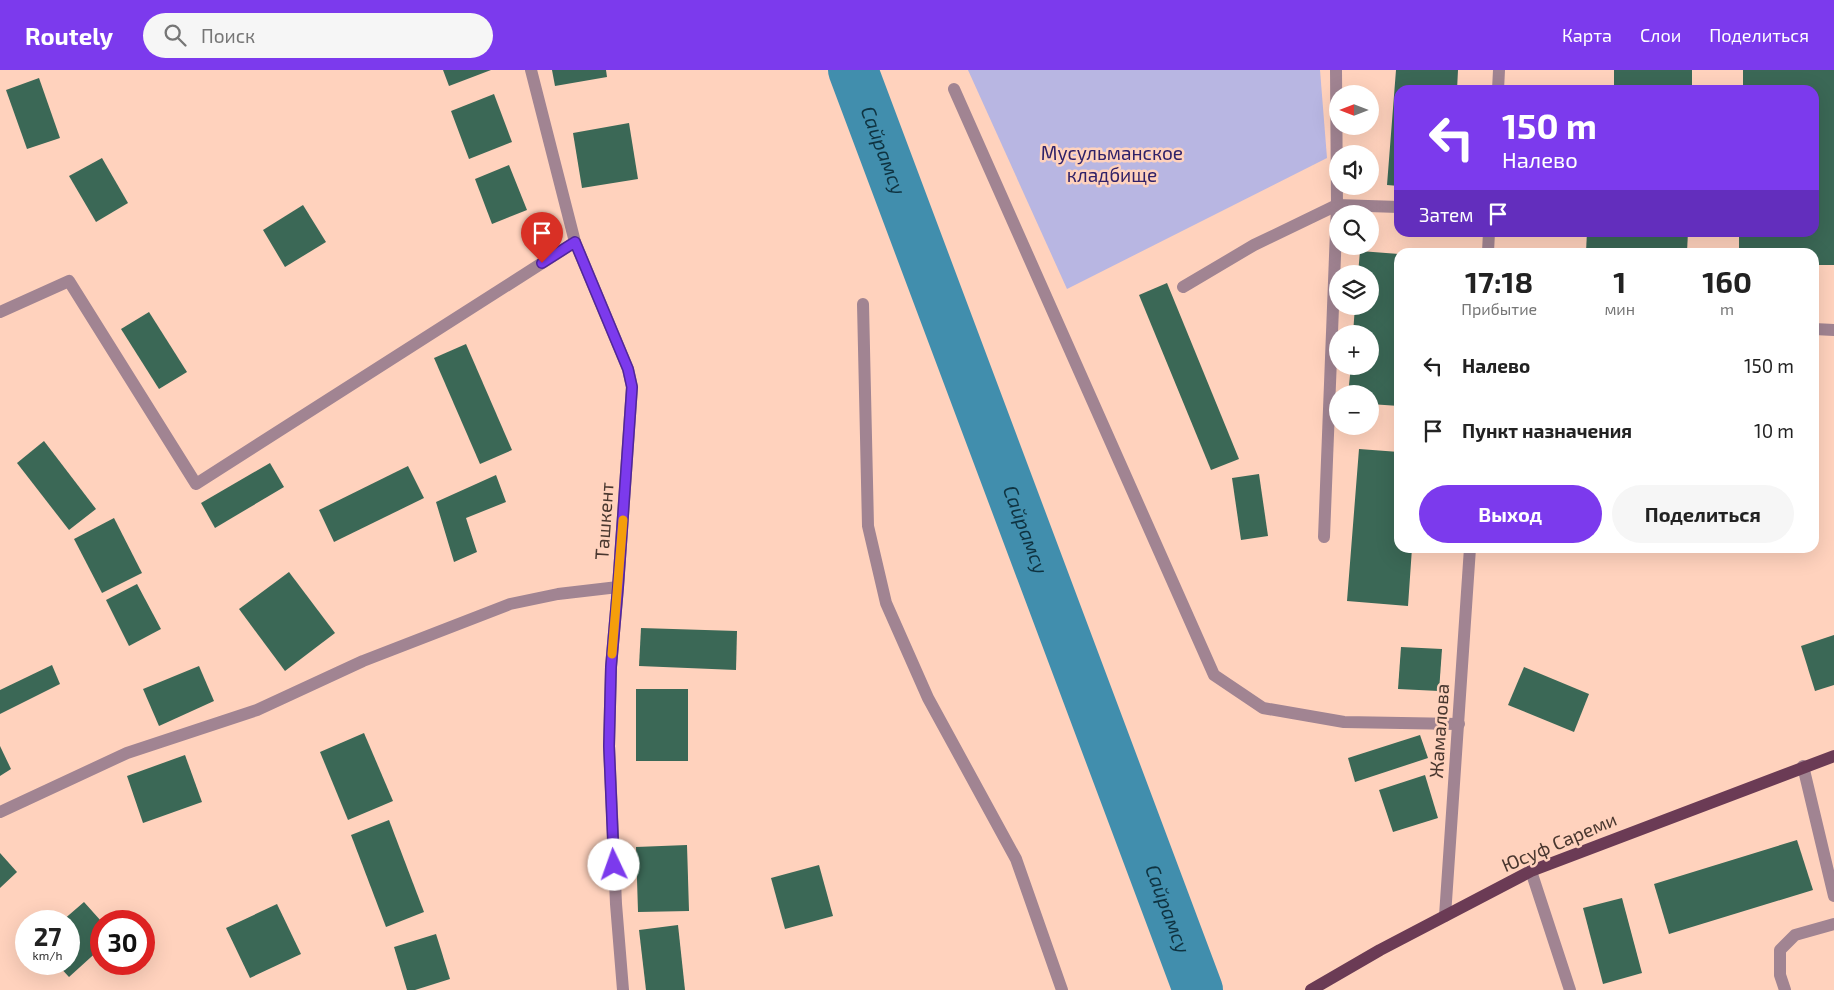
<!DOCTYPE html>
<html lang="ru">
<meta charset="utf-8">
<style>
body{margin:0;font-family:"Exo 2",sans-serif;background:#f6f6f6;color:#222;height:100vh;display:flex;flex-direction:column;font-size:19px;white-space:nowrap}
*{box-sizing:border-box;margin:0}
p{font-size:16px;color:#767676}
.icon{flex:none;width:28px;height:28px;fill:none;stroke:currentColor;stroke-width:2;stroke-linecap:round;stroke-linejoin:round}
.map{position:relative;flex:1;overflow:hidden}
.panel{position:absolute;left:1394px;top:178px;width:425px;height:305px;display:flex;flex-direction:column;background:#fff;border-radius:15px;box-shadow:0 5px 20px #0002}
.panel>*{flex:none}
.guide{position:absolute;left:1394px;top:15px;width:425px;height:152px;border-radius:15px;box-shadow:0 5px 20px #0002;background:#7c3aed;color:#fff;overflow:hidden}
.needle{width:32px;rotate:270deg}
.tools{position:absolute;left:1329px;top:15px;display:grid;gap:10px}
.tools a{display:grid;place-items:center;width:50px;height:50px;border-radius:50%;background:#fff;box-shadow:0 5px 20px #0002;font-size:25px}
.speed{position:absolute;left:15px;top:840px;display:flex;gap:10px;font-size:25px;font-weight:700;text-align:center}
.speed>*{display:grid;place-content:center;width:65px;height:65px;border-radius:50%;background:#fff;box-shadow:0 5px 20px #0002;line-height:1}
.speed small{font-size:12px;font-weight:400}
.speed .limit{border:8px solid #d22;background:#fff;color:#111}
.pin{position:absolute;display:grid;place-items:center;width:42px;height:42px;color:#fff;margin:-51px -21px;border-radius:50% 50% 50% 0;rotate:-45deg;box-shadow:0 0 5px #0007}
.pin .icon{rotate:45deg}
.me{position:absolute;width:55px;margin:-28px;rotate:357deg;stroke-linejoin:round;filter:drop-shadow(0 0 4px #0008)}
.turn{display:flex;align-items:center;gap:18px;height:105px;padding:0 25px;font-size:22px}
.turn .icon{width:65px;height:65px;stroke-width:2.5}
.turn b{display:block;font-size:35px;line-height:42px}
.then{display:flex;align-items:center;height:48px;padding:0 25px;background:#0003;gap:10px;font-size:19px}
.eta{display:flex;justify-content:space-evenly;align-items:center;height:85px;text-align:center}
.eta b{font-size:30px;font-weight:700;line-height:35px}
.primary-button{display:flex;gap:10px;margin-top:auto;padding:10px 25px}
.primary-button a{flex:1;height:58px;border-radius:30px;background:#7c3aed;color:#fff;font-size:20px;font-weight:700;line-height:58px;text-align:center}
.primary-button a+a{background:#f6f6f6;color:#222}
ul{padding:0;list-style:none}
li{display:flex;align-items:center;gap:15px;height:65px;padding:0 25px}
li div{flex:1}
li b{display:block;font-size:19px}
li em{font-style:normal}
header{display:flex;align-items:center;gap:30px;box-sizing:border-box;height:70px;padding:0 25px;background:#7c3aed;color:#fff}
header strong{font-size:24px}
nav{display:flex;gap:28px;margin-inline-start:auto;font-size:18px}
.search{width:350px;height:45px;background:#f6f6f6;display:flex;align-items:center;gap:12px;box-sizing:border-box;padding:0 18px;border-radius:28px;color:#767676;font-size:19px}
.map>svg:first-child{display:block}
</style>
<header>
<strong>Routely</strong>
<div class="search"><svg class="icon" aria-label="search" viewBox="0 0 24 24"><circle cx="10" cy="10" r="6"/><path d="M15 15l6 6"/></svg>Поиск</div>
<nav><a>Карта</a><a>Слои</a><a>Поделиться</a></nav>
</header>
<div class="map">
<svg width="1834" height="920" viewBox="0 0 1834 920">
<rect width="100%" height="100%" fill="#ffd2bd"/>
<!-- green -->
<path fill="#b8b6e2" d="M968,0H1320L1327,88L1067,219Z"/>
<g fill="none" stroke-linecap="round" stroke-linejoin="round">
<!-- river -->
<path stroke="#418ead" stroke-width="50" id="s1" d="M853,0L1198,920"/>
</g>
<!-- building -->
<g fill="#3b6856">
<path d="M443,0H491L449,16Z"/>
<path d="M552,0H606L607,7L555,16Z"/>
<path d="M1396,0H1458L1457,20H1399V116L1387,115Z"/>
<rect x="1614" y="0" width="78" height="20"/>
<path d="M1743,0H1834V195H1814V182H1739V162H1814V20H1743Z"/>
<path d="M39,8L60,68L27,79L6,20Z"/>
<path d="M494,24L512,72L469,89L451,41Z"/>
<path d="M629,53L638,109L582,118L573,63Z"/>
<path d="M102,88L128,133L96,152L69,106Z"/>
<path d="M509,95L527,140L492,154L475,109Z"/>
<path d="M303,135L326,172L285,197L263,160Z"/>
<path d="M1587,162H1688L1687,182H1586Z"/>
<path d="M1360,181L1399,184V336L1370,334V324H1348L1351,296H1370V264H1353L1355,236H1370V204H1358Z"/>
<path d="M1167,213L1239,389L1211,400L1139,225Z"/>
<path d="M149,242L187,302L159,319L121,259Z"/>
<path d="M466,274L512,380L480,394L434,288Z"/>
<path d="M44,371L96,439L69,460L17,393Z"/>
<path d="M1359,379L1399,382V478H1412L1408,536L1347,531Z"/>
<path d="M270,393L284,417L215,458L201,433Z"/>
<path d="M408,396L424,428L334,472L319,440Z"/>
<path d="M1259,404L1268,466L1241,470L1232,408Z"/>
<path d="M496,405L506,432L466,448L477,482L454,492L436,432Z"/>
<path d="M114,448L142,503L102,523L74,469Z"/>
<path d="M289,502L335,563L285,601L239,539Z"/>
<path d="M137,514L161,559L129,576L106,530Z"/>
<path d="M641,558L737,561L736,600L639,596Z"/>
<path d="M1834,565V615L1815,621L1801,576Z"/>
<path d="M1401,577L1442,579L1439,621L1398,619Z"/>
<path d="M52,595L60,614L0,644V620Z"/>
<path d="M199,596L214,631L159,656L143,619Z"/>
<path d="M1524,597L1589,624L1574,662L1508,635Z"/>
<rect x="636" y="619" width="52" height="72"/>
<path d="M364,663L393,731L348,750L320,682Z"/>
<path d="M1420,665L1428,688L1355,712L1348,688Z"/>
<path d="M0,676L11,699L0,706Z"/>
<path d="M185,685L202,732L143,753L127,706Z"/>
<path d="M1425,705L1438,748L1393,762L1379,720Z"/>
<path d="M389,750L424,842L386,857L351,765Z"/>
<path d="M1797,770L1813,820L1669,864L1654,814Z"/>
<path d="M687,775L689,841L638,842L636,777Z"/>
<path d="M0,783L17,802L0,818Z"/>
<path d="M819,795L833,846L785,859L771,808Z"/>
<path d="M1622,828L1642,903L1603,914L1583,838Z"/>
<path d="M84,832L101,851V878L69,907L57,894H69V851H62Z"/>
<path d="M277,834L301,884L250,908L226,858Z"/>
<path d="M678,855L685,920H646L639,860Z"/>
<path d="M436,864L450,909L415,920H407L394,877Z"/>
</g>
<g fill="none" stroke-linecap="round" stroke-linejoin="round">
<!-- minor -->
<g stroke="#a18492" stroke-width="12">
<path d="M531,0L575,172L628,299L632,317L618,517L611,597L609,676L616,834L623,920"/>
<path d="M954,19L1214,605L1263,638L1344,652L1459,654"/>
<path d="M1498,20L1499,0"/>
<path d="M1488,182L1489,162"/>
<path d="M1183,217L1254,175L1337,135L1399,137"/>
<path d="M863,234L868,456L886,533L928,628L1016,789L1062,920"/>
<path d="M0,242L69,211L196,414L575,172"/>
<path d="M1814,259L1834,260"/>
<path d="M1324,467L1337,135L1336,0"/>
<path d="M1803,696L1834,826"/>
<path d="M0,742L127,683L257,640L363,591L510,534L558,524L618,517"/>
<path d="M1531,801L1570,920"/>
<path d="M1445,846L1470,478"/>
<path d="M1785,920L1780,905V880L1795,865L1834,854"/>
</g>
<!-- major -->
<path stroke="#6b3b55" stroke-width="12" d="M1311,920L1380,880L1531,801L1834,686"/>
</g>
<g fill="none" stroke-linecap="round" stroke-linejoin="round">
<defs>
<path id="route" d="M542,193L575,172L628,299L632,317L618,517L611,597L609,676L614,795"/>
</defs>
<!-- route casing -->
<use href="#route" stroke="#51269a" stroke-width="12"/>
<!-- route -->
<use href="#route" stroke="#7c3aed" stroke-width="9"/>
<!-- slow -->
<path stroke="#f59e0b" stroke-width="9" d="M612,584L623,450"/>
</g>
<g text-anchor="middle" stroke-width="5" stroke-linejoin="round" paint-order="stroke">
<!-- park labels -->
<g font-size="19" fill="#302168" stroke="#ffd2bd">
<text x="1112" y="90">Мусульманское<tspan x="1112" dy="22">кладбище</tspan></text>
</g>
<!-- street labels -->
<g font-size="19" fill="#49372f" stroke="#ffd2bd">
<text transform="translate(604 451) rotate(-86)" y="7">Ташкент</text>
<text transform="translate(1439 661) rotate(-86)" y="7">Жамалова</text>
<text transform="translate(1559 772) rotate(-23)" y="7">Юсуф Сареми</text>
</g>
<!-- water labels -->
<g font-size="20" font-style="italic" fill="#0f3341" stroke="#ffd2bd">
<text dy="7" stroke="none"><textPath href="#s1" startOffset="86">Сайрамсу</textPath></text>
<text dy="7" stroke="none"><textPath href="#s1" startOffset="491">Сайрамсу</textPath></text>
<text dy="7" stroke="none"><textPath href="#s1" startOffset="896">Сайрамсу</textPath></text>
</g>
</g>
</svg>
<div class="tools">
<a><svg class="needle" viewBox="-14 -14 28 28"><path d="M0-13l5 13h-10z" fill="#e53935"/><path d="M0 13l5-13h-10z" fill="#767676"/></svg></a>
<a><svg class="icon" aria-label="sound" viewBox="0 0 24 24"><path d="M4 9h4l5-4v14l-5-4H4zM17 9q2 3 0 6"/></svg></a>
<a><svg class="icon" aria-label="search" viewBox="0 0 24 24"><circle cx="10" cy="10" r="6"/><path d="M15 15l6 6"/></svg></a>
<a><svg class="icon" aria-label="layers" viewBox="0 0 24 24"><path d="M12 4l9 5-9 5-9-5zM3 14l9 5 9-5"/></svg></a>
<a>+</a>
<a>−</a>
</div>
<div class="speed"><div>27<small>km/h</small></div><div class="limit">30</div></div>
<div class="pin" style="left:542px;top:193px;background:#d93025"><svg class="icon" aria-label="arrive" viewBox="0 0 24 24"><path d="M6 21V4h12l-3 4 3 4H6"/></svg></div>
<svg class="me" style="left:614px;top:795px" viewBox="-20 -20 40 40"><circle r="19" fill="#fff"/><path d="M0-13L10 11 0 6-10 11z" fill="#7c3aed"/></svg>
<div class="guide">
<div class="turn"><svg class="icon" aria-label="left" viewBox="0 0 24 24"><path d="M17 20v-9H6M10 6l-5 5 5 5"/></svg><div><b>150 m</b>Налево</div></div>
<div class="then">Затем<svg class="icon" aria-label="arrive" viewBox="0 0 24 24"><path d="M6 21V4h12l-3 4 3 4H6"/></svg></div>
</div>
<section class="panel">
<div class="eta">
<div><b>17:18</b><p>Прибытие</p></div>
<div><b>1</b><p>мин</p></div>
<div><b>160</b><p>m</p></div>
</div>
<ul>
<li><svg class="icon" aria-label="left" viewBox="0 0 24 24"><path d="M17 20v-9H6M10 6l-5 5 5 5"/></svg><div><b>Налево</b></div><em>150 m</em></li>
<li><svg class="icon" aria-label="arrive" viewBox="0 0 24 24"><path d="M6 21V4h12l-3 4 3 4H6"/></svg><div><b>Пункт назначения</b></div><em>10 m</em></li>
</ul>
<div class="primary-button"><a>Выход</a><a>Поделиться</a></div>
</section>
</div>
